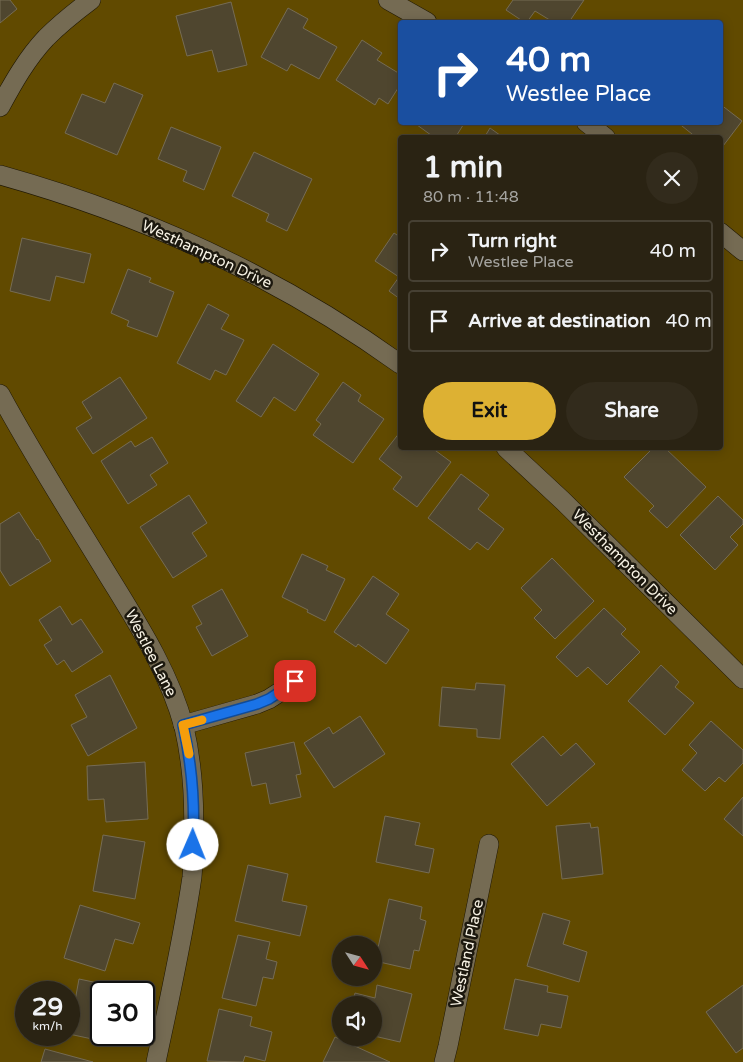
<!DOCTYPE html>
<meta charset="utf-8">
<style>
body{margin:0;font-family:"Varela Round",sans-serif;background:#322b1c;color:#f1f3f6;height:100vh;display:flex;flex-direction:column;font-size:19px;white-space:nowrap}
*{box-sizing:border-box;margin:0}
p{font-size:16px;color:#a5a4a0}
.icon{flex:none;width:28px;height:28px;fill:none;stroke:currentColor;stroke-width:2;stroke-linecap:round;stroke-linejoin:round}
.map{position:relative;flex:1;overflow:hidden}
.details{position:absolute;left:398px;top:135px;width:325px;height:315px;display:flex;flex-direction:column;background:#2a2313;border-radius:5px;box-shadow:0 2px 12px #0003,0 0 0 1px #464033}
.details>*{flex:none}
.hud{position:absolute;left:398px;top:20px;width:325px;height:105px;border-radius:5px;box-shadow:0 2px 12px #0003,0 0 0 1px #464033;background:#1a4fa0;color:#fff;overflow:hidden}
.needle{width:32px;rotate:126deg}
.tools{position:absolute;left:332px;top:936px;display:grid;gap:10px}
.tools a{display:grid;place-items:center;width:50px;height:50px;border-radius:50%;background:#2a2313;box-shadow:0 2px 12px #0003,0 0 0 1px #464033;font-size:25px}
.speed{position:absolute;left:15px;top:981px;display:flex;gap:10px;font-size:25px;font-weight:700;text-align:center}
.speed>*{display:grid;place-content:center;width:65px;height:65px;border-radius:50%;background:#2a2313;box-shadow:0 2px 12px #0003,0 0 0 1px #464033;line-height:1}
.speed small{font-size:12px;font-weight:400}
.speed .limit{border:2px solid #111;border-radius:8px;background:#fff;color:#111}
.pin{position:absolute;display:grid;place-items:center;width:42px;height:42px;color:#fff;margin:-21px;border-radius:10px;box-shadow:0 2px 8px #0006}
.me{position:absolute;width:55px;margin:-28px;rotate:1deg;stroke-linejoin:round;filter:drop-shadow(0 0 4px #0008)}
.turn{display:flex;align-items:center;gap:18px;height:105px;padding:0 25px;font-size:22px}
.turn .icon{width:65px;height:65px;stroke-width:2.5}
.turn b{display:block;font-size:35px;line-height:42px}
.round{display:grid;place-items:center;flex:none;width:52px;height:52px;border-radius:26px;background:#322b1c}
.head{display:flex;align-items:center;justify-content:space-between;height:85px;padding:0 25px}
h1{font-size:30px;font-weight:800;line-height:38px}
.action{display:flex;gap:10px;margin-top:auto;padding:10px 25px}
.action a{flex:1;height:58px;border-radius:30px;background:#ddb133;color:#111;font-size:20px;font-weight:800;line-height:58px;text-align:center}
.action a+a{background:#322b1c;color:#f1f3f6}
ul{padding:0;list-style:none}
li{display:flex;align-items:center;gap:15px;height:62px;margin:0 10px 8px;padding:0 15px;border:2px solid #464033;border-radius:5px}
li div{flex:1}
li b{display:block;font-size:19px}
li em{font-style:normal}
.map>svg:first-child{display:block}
</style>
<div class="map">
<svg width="743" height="1062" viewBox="0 0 743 1062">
<rect width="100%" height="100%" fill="#382f19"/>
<!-- green -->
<path fill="#614a00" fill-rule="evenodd" d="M0,0H743V1062H0ZM400,22H720V122H400ZM400,138H720V448H400ZM341,945H374V978H341ZM26,992H69V1035H26ZM101,992H144V1035H101ZM341,1005H374V1038H341Z"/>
<!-- building -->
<g fill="#4f462f" stroke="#766c54">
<path d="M0,0H10L17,9L0,23Z"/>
<path d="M513,0H584L569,22H553L535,11L527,22H524L506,10Z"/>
<path d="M231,2L247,65L218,72L212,50L187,56L176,16Z"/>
<path d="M288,8L308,19L303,28L337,47L319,79L291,64L287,71L261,57Z"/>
<path d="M362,40L382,53L377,60L400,74V85L388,104L379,98L375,105L336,80Z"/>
<path d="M114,83L143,95L117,155L65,133L82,94L105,103Z"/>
<path d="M720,104L742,121L720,150V138H697L677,122H720Z"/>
<path d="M413,122H465L455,138H435Z"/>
<path d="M171,127L221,147L204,190L183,181L187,171L158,159Z"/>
<path d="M490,128L504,138H484Z"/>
<path d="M254,152L312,179L287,231L266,221L269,214L232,196Z"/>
<path d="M394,233L400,237V299L389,291L399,277L375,261Z"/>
<path d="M22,238L91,254L84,283L56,276L50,301L10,291Z"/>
<path d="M128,269L151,278L149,282L174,292L157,337L127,326L129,321L111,313Z"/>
<path d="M208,304L229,315L221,329L244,340L226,375L215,370L210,380L177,363Z"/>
<path d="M273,344L319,374L295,411L274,397L261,417L236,401Z"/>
<path d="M120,377L147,418L93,454L76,428L92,418L82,402Z"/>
<path d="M343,382L361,395L358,401L384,419L353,463L313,435L321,424L316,420Z"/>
<path d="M400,432V448H428L430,449L432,448L451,462L417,507L393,489L402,477L379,459Z"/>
<path d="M152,437L168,463L150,475L157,485L128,504L101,461L131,441L135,447Z"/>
<path d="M653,448H665L706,487L667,528L649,511L654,506L624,477Z"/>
<path d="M461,474L489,495L478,509L504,529L488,550L477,542L470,550L428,518Z"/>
<path d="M189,495L207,523L192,533L207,556L173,578L140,527Z"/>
<path d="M718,496L743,520V524L730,537L738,545L715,570L680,535Z"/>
<path d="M19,512L37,540L38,539L51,561L10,586L0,570V524Z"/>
<path d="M302,554L328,566L326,570L345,579L325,621L307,612L308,610L282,597Z"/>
<path d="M552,558L594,601L555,639L534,618L542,610L521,588Z"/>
<path d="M373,576L399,594L386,614L409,630L386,664L358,644L356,647L334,632Z"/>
<path d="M222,589L248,636L212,656L196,627L202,624L192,606Z"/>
<path d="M60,606L72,625L81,619L103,652L72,672L64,660L57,665L44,645L52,640L39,620Z"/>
<path d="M604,608L626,629L621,634L640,652L607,685L588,667L577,677L556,657Z"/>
<path d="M661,665L679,682L675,687L694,703L665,735L628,701Z"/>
<path d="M110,675L137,728L88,756L71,725L87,717L75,695Z"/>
<path d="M476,683L505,685L500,739L477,737V729L439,726L442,687L475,690Z"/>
<path d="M360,716L385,754L334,788L304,743L329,727L333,734Z"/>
<path d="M711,721L743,750V763L725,782L719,777L705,791L682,770L697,753L689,745Z"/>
<path d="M543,736L561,756L576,743L595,764L547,806L511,764Z"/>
<path d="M294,742L301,774L296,775L301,797L270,804L266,783L252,786L245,753Z"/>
<path d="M145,762L148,819L106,822L104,799L88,800L87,766Z"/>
<path d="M743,797V836L724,819Z"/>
<path d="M385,816L420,823L415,845L434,849L429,873L376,862Z"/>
<path d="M590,823L591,828L598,827L603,874L562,879L556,826Z"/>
<path d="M103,835L145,842L135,899L93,891Z"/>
<path d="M248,865L288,874L282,901L307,906L300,936L235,921Z"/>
<path d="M389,899L422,907L420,919L426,921L419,951L414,950L410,969L375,961Z"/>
<path d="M80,905L140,923L133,944L115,939L105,971L64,958Z"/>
<path d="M543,913L570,921L563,944L587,952L579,982L527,966Z"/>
<path d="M238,935L270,942L266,959L277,962L273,979L263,977L256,1006L222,998Z"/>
<path d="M79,979L127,989L126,992H101V1035H107L106,1042L69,1034Z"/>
<path d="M515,979L548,986L547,992L568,996L561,1028L541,1024L538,1036L504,1029Z"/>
<path d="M377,985L412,994L400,1042L374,1036V1005H352L355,993L375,998Z"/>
<path d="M743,985V1048L736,1053L706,1012Z"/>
<path d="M219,1009L252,1017L250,1026L272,1032L265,1061L245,1056L243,1062L207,1061Z"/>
<path d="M335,1037L390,1062H323Z"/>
<path d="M45,1049L93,1062H41Z"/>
</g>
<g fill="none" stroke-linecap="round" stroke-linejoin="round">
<defs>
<g id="minor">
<path d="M388,0L427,22"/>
<path d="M0,107C13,83 27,58 46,38C60,24 75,12 91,0"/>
<path d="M586,122L606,138"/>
<path d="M0,175C143,215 279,277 400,364"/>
<path d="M720,232L743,251"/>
<path d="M0,394C33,455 70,513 106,572C136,621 169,671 184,727C193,766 195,807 193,847C193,857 193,867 192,877C183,939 169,1001 156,1062"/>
<path d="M506,448L563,501L743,679"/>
<path d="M183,725L257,704L269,699L286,688L295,681"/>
<path d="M444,1062L448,1046L489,844"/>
</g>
</defs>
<!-- minor casing -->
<use href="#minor" stroke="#1f1703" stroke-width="20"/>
<!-- minor -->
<use href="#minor" stroke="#756b53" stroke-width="19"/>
</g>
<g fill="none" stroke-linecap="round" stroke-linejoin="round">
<defs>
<path id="route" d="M193,845C195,805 192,765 183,725L257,704L269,699L286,688L295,681"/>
</defs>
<!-- route casing -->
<use href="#route" stroke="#114b97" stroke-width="12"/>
<!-- route -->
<use href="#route" stroke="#1a73e8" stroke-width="9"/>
<!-- slow -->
<path stroke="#f59e0b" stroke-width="9" d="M189,754L183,725L202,720"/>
</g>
<g text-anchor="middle" stroke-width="5" stroke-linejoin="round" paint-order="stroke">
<!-- street labels -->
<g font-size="15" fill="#f7f2e4" stroke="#1c180e">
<text transform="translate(207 254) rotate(25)" y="5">Westhampton Drive</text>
<text transform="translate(625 562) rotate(45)" y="5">Westhampton Drive</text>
<text transform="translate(151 653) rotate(63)" y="5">Westlee Lane</text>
<text transform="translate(467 953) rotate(-78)" y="5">Westland Place</text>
</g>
</g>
</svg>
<div class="tools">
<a><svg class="needle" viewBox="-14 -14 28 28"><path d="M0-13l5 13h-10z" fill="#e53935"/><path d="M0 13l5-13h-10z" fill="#a5a4a0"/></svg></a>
<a><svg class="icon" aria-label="sound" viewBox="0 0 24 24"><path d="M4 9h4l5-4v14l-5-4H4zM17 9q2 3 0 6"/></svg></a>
</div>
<div class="speed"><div>29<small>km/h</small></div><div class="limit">30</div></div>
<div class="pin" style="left:295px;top:681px;background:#d93025"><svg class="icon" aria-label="arrive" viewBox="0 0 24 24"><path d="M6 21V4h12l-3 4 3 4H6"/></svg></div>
<svg class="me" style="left:193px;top:845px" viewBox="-20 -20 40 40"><circle r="19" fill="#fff"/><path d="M0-13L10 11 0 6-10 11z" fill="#1a73e8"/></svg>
<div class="hud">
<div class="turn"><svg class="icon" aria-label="right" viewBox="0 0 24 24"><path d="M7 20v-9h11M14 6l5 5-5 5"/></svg><div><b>40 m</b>Westlee Place</div></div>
</div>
<section class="details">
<div class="head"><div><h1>1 min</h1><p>80 m · 11:48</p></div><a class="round"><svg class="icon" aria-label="close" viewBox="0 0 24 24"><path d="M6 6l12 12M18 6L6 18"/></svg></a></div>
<ul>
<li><svg class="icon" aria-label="right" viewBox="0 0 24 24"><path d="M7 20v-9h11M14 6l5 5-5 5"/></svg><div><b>Turn right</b><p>Westlee Place</p></div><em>40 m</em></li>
<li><svg class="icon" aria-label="arrive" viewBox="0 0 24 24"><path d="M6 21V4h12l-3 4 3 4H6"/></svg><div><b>Arrive at destination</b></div><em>40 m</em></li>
</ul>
<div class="action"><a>Exit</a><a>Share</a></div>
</section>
</div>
